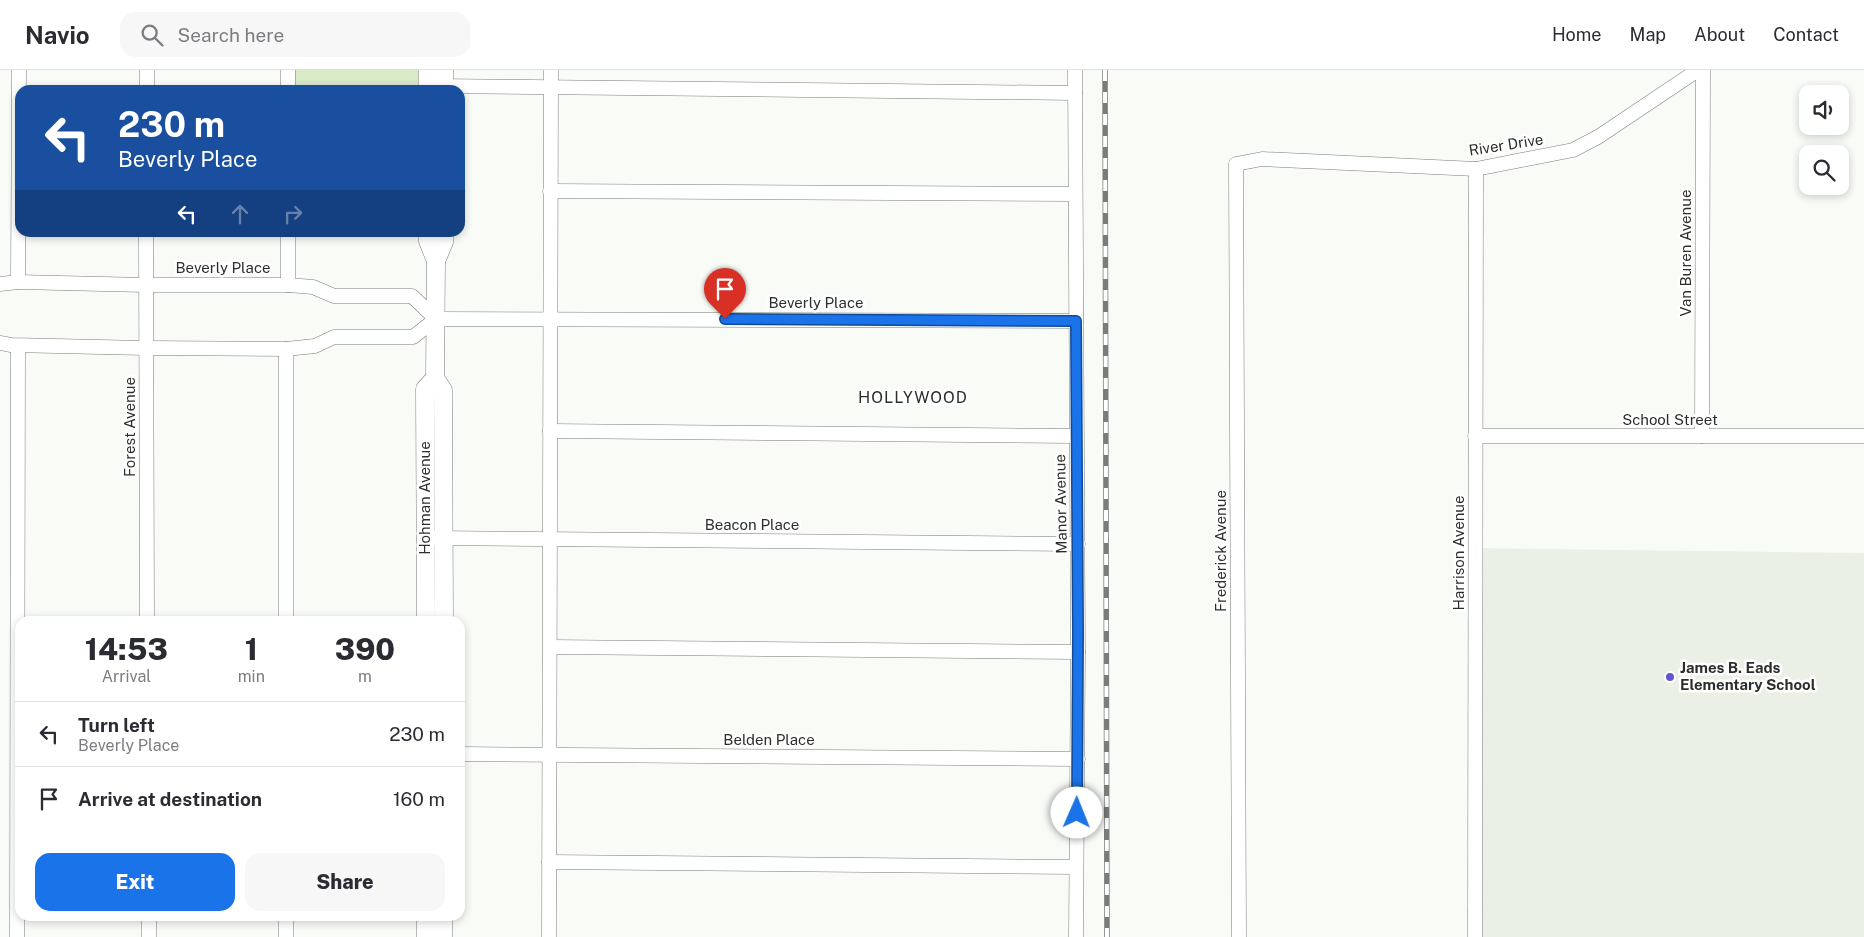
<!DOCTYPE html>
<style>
body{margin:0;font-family:"Public Sans",sans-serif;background:#f7f7f7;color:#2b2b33;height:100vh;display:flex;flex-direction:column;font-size:19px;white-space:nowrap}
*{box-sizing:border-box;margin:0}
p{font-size:16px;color:#7c7c81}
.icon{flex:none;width:28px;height:28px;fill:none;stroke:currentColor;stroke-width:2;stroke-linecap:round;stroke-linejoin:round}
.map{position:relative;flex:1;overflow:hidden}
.sheet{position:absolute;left:15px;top:546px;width:450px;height:305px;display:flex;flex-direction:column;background:#fff;border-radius:15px;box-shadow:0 2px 8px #0003}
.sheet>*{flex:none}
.banner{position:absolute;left:15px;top:15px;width:450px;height:152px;border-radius:15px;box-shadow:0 2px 8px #0003;background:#1a4fa0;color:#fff;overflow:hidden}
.fabs{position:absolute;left:1799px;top:15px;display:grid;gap:10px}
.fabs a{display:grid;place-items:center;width:50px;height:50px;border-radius:10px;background:#fff;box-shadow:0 2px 8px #0003;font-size:25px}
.pin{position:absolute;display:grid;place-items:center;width:42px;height:42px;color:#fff;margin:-51px -21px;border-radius:50% 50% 50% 0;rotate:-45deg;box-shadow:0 0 5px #0007}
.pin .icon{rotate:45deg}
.me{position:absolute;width:55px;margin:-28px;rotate:1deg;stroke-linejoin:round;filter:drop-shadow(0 0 4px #0008)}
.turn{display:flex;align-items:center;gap:18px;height:105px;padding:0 20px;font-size:22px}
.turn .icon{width:65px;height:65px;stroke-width:2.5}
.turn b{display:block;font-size:35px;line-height:42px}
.lanes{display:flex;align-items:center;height:48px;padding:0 20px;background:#0003;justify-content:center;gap:25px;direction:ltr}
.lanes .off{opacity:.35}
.eta{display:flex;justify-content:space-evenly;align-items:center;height:85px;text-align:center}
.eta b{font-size:30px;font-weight:800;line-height:35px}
.cta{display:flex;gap:10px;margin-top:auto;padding:10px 20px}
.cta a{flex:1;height:58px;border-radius:15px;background:#1a73e8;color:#fff;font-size:20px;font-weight:800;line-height:58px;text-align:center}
.cta a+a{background:#f7f7f7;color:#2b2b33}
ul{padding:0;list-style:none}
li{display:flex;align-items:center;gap:15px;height:65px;padding:0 20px;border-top:1px solid #e1e1e2}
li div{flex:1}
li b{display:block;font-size:19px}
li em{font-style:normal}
header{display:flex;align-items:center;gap:30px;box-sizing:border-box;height:70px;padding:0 25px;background:#fff;border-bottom:1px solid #e1e1e2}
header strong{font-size:24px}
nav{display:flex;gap:28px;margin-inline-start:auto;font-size:18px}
.search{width:350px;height:45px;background:#f7f7f7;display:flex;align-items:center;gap:12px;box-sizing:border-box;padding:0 18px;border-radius:15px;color:#7c7c81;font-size:19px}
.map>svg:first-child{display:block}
</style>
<header>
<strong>Navio</strong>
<div class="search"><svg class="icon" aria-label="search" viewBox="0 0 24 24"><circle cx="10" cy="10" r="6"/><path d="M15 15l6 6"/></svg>Search here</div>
<nav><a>Home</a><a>Map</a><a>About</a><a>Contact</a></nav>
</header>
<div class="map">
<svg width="1864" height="867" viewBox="0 0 1864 867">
<rect width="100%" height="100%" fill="#f9fbf7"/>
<!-- built -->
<path fill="#eaf0e6" d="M1475,478L1864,483V867H1475Z"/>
<!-- green -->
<rect fill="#d7ebc8" x="292" y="0" width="126" height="20"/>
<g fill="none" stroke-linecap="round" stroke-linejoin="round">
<defs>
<g id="minor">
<path d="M1075,0L1078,582L1076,867"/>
<path d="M434,16L1075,23"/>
<path d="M147,20V0"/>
<path d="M288,20V0"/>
<path d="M550,121L1075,124"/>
<path d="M146,162L147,551"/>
<path d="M18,212L19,0"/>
<path d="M0,214L18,212L145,215H288L313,217L334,226H412L436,249"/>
<path d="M288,215V162"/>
<path d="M0,273L11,275L145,278L286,279L315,276L334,267H413L436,249L1076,251"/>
<path d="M550,361L1076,366"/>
<path d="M1475,366H1864"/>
<path d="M1702,366L1703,0"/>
<path d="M434,468L1078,474"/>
<path d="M286,551V279"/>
<path d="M550,577L1078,582"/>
<path d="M460,684L1078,689"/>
<path d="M549,792L1076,797"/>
<path d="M149,846V867"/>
<path d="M17,867L18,276"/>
<path d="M286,867V846"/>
<path d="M549,867L551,0"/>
<path d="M1239,867L1236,94L1262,89L1476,99L1573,80L1598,67L1698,0"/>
<path d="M1475,867L1476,99"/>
</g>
<g id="major">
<path d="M428,20V0"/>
<path d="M444,20V0"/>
<path d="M428,162V171L436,191L435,308L443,320L444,551"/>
<path d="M436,191L444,172V162"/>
<path d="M426,551L425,319L435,308"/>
<path d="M426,846V867"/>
<path d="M443,867V846"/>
</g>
</defs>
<!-- minor casing -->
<use href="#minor" stroke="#7b7d7a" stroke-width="15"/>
<!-- major casing -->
<use href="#major" stroke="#7b7d7a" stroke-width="19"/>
<!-- minor -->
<use href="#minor" stroke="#fff" stroke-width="14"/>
<!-- major -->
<use href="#major" stroke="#fff" stroke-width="18"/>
<defs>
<path id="rail" d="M1105,0L1107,867"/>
</defs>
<!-- rail casing -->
<use href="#rail" stroke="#7b7c7a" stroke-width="5.5"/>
<!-- rail -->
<use href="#rail" stroke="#fff" stroke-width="4" stroke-dasharray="11" stroke-linecap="butt"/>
</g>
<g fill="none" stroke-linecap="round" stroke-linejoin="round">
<defs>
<path id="route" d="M725,249L1076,251L1078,564L1077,743"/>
</defs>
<!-- route casing -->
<use href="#route" stroke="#114b97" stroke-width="12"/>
<!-- route -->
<use href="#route" stroke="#1a73e8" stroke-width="9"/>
</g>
<!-- markers -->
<circle fill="#6157d0" stroke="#fff" stroke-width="2" cx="1670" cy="607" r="5"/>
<g text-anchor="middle" stroke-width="5" stroke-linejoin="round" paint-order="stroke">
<!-- street labels -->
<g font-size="15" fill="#2d2e2c" stroke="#fff">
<text transform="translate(1506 75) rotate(-9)" y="5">River Drive</text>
<text transform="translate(1686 183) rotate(-90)" y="5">Van Buren Avenue</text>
<text x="223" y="203">Beverly Place</text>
<text x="816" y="238">Beverly Place</text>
<text x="1670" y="355">School Street</text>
<text transform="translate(130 357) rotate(-90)" y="5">Forest Avenue</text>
<text transform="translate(425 428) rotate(-90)" y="5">Hohman Avenue</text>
<text transform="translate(1061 434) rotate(-91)" y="5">Manor Avenue</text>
<text x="752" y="460">Beacon Place</text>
<text transform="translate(1221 481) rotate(-90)" y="5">Frederick Avenue</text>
<text transform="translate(1459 483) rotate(-90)" y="5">Harrison Avenue</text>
<text x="769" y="675">Belden Place</text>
</g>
<!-- poi labels -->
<g font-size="15" font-weight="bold" fill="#2d2e2c" stroke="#fff" text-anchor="start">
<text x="1680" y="603">James B. Eads<tspan x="1680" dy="17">Elementary School</tspan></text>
</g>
<!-- neighbourhood labels -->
<g font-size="16" letter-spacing="1" fill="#2d2e2c" stroke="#fff">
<text x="913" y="333">HOLLYWOOD</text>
</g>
</g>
</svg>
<div class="fabs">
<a><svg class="icon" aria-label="sound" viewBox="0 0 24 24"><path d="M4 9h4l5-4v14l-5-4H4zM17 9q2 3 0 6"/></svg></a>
<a><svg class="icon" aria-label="search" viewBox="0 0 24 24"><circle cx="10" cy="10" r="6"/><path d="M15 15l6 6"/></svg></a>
</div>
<div class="pin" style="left:725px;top:249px;background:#d93025"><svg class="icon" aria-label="arrive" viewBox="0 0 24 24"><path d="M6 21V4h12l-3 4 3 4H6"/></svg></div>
<svg class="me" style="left:1077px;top:743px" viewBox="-20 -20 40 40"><circle r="19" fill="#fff"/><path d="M0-13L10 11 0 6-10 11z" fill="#1a73e8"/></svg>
<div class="banner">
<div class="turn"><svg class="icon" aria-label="left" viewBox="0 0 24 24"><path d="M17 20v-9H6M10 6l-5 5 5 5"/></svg><div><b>230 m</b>Beverly Place</div></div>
<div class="lanes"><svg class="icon" aria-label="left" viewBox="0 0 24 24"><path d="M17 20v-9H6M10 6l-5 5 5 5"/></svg><svg class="icon off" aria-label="ahead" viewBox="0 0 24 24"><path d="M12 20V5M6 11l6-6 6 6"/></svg><svg class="icon off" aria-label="right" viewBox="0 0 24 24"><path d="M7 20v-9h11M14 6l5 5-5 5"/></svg></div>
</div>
<section class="sheet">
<div class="eta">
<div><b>14:53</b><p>Arrival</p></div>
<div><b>1</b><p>min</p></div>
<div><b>390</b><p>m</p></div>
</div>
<ul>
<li><svg class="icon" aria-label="left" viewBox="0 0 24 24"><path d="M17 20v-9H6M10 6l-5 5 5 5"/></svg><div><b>Turn left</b><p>Beverly Place</p></div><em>230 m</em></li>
<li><svg class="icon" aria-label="arrive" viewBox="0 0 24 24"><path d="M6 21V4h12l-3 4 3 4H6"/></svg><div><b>Arrive at destination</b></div><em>160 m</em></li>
</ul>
<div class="cta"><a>Exit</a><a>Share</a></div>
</section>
</div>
